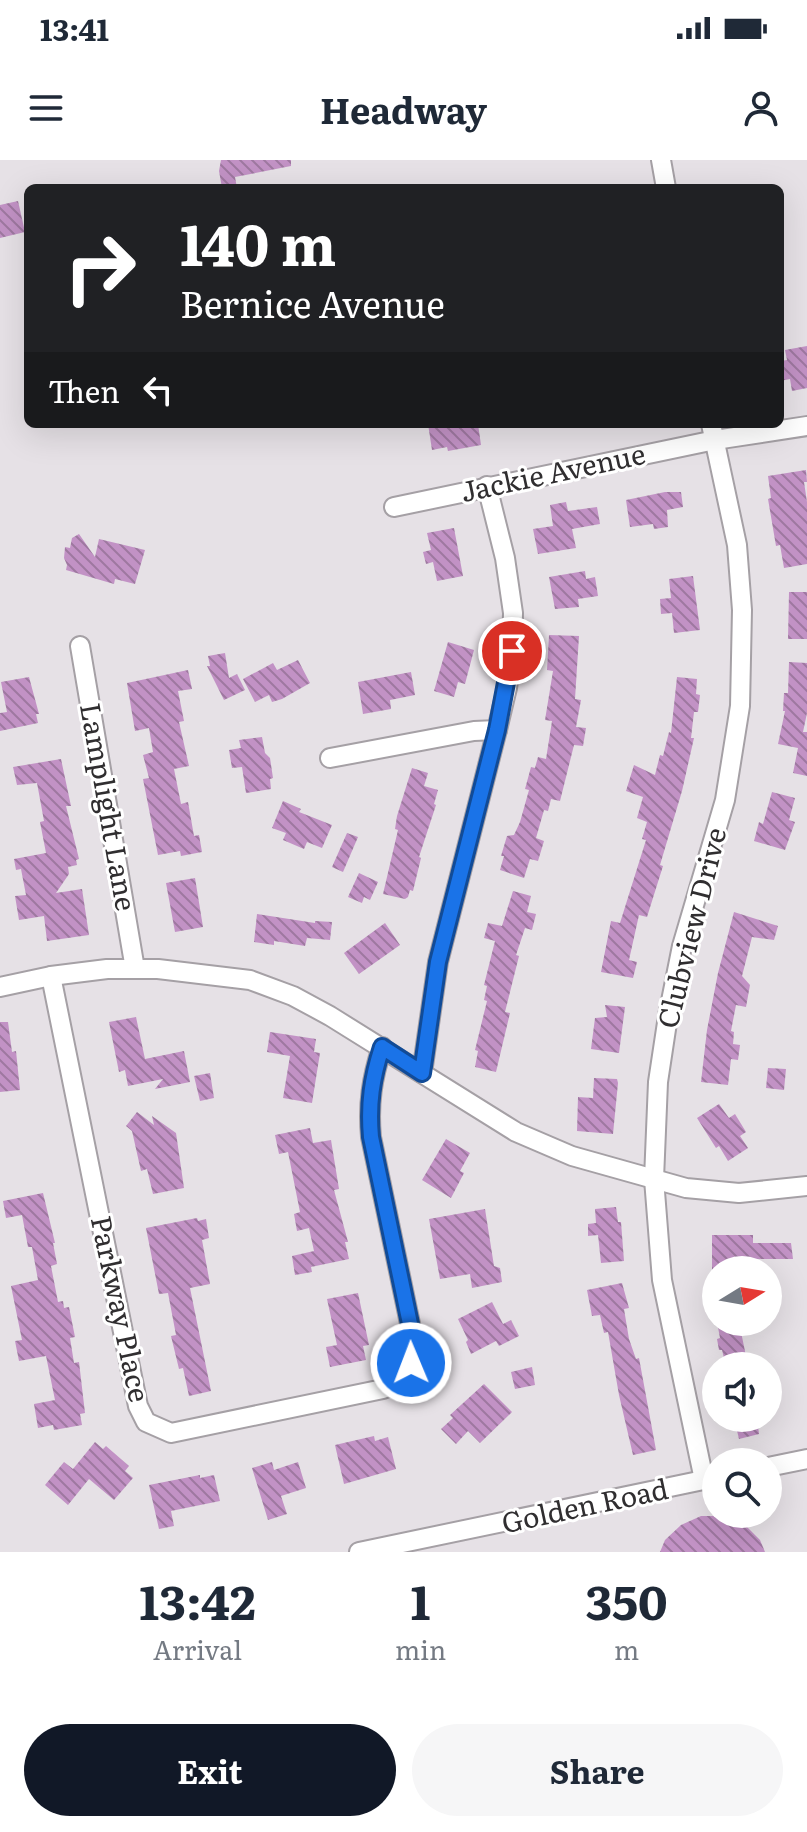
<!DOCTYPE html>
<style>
body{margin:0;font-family:Literata,serif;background:#f6f6f7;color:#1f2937;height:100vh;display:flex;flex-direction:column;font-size:30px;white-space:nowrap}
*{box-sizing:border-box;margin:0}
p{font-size:26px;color:#747a83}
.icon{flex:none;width:44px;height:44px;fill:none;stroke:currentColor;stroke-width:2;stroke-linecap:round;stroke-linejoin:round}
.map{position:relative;height:1392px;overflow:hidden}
.drawer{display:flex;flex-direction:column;background:#fff;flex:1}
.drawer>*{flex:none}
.top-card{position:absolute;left:24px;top:24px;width:760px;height:244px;border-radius:12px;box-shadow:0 8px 32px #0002;background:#202124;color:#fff;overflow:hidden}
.needle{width:52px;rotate:79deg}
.tools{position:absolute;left:702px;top:1096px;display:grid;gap:16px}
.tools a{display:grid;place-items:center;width:80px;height:80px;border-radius:50%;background:#fff;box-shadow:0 8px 32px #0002;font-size:40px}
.pin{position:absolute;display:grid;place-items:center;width:68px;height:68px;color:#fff;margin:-34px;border:4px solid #fff;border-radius:50%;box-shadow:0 2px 8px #0007}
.me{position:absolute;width:88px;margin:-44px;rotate:359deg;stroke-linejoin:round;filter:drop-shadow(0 0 6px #0008)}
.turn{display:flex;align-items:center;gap:28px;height:168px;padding:0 24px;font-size:36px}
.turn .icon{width:104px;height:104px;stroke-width:2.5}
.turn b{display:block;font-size:56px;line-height:68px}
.then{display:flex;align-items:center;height:76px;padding:0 24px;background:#0003;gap:16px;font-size:30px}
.eta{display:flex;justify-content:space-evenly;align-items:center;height:136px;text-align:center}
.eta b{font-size:48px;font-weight:700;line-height:56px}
.cta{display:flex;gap:16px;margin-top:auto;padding:16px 24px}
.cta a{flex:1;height:92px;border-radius:48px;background:#111827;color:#fff;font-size:32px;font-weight:700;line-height:92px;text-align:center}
.cta a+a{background:#f6f6f7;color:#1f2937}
.status{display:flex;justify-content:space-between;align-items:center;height:56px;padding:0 40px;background:#fff;direction:ltr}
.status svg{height:22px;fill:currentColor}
header{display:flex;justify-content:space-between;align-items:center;height:104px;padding:0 24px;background:#fff;font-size:36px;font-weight:700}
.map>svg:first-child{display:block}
</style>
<div class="status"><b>13:41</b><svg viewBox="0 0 49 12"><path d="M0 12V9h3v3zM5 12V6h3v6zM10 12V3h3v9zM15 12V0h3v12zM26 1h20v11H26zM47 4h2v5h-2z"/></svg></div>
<header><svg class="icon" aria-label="menu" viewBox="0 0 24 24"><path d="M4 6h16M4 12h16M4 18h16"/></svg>Headway<svg class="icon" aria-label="person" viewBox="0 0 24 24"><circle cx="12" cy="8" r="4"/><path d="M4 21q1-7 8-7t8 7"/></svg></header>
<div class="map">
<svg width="807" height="1392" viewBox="0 0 807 1392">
<defs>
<pattern id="building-back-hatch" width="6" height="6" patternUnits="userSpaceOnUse" patternTransform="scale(2)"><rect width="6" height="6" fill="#c292c5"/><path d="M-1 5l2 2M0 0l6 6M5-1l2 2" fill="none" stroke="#9e78a0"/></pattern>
</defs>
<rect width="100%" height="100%" fill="#e6e1e6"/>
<!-- building -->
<g fill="url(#building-back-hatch)">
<path d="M221,0H291V6L235,17L237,28H222L219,11Z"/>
<path d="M18,41L25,72L0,78V45Z"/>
<path d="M807,186V228L792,231L790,219L780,221V201L787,200L785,190Z"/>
<path d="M428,264H478L481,285L448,291L447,287L432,290Z"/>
<path d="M806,310L807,322H804L807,342V404L784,408L780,385L776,386L768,339L771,338L768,316Z"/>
<path d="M665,332H681L683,347L667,350L668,367L654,369L653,364L630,367L626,340Z"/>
<path d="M566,342L568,351L597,347L600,364L572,369L576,388L538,394L533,369L553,366L550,345Z"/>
<path d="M454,368L463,416L437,421L433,402L426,404L423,392L431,390L427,373Z"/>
<path d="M79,374L95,397L99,379L145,390L135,424L115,419L114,424L66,410L67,405L64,398L65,387L70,388L72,378Z"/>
<path d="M585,411L586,419L595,417L598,436L578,439L579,447L555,449L549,417Z"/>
<path d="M693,416L700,470L674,473L672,453L661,454L660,439L671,438L669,419Z"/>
<path d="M789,432H807V479H788Z"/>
<path d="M549,475L579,476L575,539L581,540L576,567L586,568L583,586L574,585L560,641L551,639L548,651L544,650L536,678L544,681L538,701L530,699L524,718L500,710L504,696H501L507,676L514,675L520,662L529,630L525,629L531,607L535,608L538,597L546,599L552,561L545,560L553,511L547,510Z"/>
<path d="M448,482L474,490L465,524L458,522L454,537L434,531Z"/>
<path d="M225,493L229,518L237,514L245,530L224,540L207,506H210L208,496Z"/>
<path d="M298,500L310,523L282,539L272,542L269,535L255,542L243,519L273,503L277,510Z"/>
<path d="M789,502L807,503V553L803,572H807V616L793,613L798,588L778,584L785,551H783L784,533H788Z"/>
<path d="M188,510L192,529L178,531L184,561L179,562L189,606L174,609L181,644L188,642L194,676L199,675L202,692L181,696L180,691L158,695L143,619L149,618L143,595L153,592L149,568L135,571L127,523Z"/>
<path d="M411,512L415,535L390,540L391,549L363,554L358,522Z"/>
<path d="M29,517L39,554H36L38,563L0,571V553L7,552L1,522Z"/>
<path d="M677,517L697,519L696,534L700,535L698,552H694L691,578H694L682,631L660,705L663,706L647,757L639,755L629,800L637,802L633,818L601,812L611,761L620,763L646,680L642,679L647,662L637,658L643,637L626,631L634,605L655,615L660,595L663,596L669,572L671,573Z"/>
<path d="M262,577L265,593L270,598L273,618L270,619L271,629L246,633L242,607L232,608L229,590L241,588L239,580Z"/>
<path d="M61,599L71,646H66L79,699L76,700L77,705L68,707L69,714L56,733L82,729L89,775L47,781L44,756L19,760L15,736L26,735L21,709L16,710L14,699L46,693L40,662L44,661L37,623L17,625L13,607Z"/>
<path d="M412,608L428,613L424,626L438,630L434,644L436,645L419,697L421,698L413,731L410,730L408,737L405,739L383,734L398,670L395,669L397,656Z"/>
<path d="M772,632L795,638L789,660L795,662L785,690L754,681L759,662L763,664Z"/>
<path d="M283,641L301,649L299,652L332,665L322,688L307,682L304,689L283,680L286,673L272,668Z"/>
<path d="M347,673L358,677L343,712L332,707Z"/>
<path d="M359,713L378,722L370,740L364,737L362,743L348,737Z"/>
<path d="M195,718L203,767L175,772L166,723Z"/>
<path d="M513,731L531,736L527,752L536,754L532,770L525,768L516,795L519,796L505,852L510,853L496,912L475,907L478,891L475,890L487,841L484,840L487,826L484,825L495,781L484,778L488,763L502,766Z"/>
<path d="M734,752L778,766L774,780L752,777L742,816L750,825L746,847L736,845L731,871L734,872L733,884L740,885L738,900L731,899L728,925L701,922L707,870L718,813Z"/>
<path d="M257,754L315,763V761L332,762L330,780L307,778L305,786L274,781V785L254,782Z"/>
<path d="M385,763L400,785L359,814L344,793Z"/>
<path d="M605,845L625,847L619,893L591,889L595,858L607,857Z"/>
<path d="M136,857L145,899L184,891L190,922L155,929L163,919L128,926L125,910L119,912L109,862Z"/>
<path d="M0,862H8L12,892L16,891L20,930L0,932Z"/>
<path d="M270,872L316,879L314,892L320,893L312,943L283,938L290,896L267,892Z"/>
<path d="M768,908L786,909L784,930L766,928Z"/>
<path d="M210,913L214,938L200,941L194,916Z"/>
<path d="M594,918L617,919L618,923L613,974L577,971L578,937L593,938Z"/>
<path d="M719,944L729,958L735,954L746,972L740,976L748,988L728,1001L719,986L716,988L697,958Z"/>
<path d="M137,952L154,965L152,956L176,973L184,1028L153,1034L147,1009L141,1011L132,971L126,966Z"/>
<path d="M310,968L313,983L331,980L339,1029L334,1030L348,1082H345L349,1099L311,1107L312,1112L295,1115L292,1096L314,1091L309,1068L297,1071L294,1054L300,1052L288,992L279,994L275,975Z"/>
<path d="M446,979L470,993L460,1011L464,1013L451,1038L422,1020Z"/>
<path d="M43,1033L55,1083H53L57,1104L51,1106L58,1142L63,1141L64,1148L69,1147L75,1177L70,1178L74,1203L79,1202L85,1253L80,1254L82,1265L54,1270L53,1265L38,1268L34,1244L55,1240L46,1196L19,1201L15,1181L22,1180L11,1126L38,1120L32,1087H28L22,1055L6,1058L3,1041Z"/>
<path d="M616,1047L618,1062H621L624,1101L601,1103L598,1075L588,1076V1064L596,1063L595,1049Z"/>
<path d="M485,1049L494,1106L500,1108L502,1122L472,1128L470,1114L440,1119L429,1059Z"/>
<path d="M197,1058L198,1061L206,1059L209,1078L202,1080L210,1124L190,1128L211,1231L189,1236L183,1208L179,1209L171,1176L176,1175L168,1133L159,1134L146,1068Z"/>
<path d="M712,1075H753V1083H791L793,1099H744L745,1110H712Z"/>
<path d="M622,1123L629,1148L624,1149L629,1179L636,1199L639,1198L656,1290L633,1295L619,1235L608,1172L604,1173L600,1155L592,1156L587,1130Z"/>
<path d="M358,1133L369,1185L363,1186L366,1200L330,1207L326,1187L337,1185L327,1139Z"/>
<path d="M492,1142L503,1164L511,1160L519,1176L499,1186L496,1181L471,1194L466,1182L468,1180L458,1159Z"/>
<path d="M717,1162H739L748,1206H726L722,1190H719L717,1179L720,1178Z"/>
<path d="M532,1207L535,1225L515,1229L511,1212Z"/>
<path d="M484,1224L512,1252L480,1283L468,1271L456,1284L441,1269L453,1258L450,1255Z"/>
<path d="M734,1258H757L759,1274L739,1279Z"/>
<path d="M374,1276L375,1281L388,1277L396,1309L344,1324L335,1285Z"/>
<path d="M95,1282L103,1289L106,1286L129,1306L125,1311L133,1318L114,1340L89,1319L68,1345L45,1325L64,1302L73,1309Z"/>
<path d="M272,1302L274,1310L298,1302L306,1328L281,1336L287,1354L268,1360L252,1308Z"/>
<path d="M200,1315V1318L214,1315L220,1341L171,1351L174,1366L159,1369L149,1325Z"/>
<path d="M701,1356H723L744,1364L760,1380L765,1392H660L665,1380L681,1365Z"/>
</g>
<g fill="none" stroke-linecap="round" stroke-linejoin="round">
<defs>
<g id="minor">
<path d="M661,0L666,28"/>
<path d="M394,347L715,280L807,266"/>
<path d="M80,486L135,809"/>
<path d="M330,598L474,571L497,570"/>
<path d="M51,816L138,1246L146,1262L171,1273L383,1229L403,1221L411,1203L413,1178L371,977C368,944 372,918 382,887"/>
<path d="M0,827L51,816L107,809H158L250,820L293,836L330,856L516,972L572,996L686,1028L739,1033L807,1026"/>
<path d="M422,913L438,802L497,570L507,528L512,491L513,453L505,398L487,326"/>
<path d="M768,1307L807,1299"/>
<path d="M704,1320L662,1120L654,1019L658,922L668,856L682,786L725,640L740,546L742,450L737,385L711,264"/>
<path d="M359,1392L713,1318"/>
</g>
</defs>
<!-- minor casing -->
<use href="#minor" stroke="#a5a0a5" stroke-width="22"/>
<!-- minor -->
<use href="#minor" stroke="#fff" stroke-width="18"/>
</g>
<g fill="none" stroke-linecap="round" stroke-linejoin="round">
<defs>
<path id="route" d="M411,1203L413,1178L371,977C368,944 372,918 382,887L422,913L438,802L497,570L512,491"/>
</defs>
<!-- route casing -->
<use href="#route" stroke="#114b97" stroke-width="20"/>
<!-- route -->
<use href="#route" stroke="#1a73e8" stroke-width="14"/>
</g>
<g text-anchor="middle" stroke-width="6" stroke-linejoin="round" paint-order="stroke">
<!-- street labels -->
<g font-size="28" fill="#302e30" stroke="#fff">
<text transform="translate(553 313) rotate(-12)" y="10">Jackie Avenue</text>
<text transform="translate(108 647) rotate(80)" y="10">Lamplight Lane</text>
<text transform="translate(692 768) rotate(-76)" y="10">Clubview Drive</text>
<text transform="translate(120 1149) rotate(78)" y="10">Parkway Place</text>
<text transform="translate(585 1346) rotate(-12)" y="10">Golden Road</text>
</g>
</g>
</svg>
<div class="tools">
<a><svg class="needle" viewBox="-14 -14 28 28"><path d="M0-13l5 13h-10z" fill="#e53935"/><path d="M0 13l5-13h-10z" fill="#747a83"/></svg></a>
<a><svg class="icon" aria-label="sound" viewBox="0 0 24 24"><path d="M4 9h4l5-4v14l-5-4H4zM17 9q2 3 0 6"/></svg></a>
<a><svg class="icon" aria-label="search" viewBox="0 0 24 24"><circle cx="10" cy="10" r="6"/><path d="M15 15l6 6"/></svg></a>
</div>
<div class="pin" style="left:512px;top:491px;background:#d93025"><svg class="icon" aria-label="arrive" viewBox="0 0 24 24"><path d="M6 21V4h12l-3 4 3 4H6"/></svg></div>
<svg class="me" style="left:411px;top:1203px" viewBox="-20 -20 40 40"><circle r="17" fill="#1a73e8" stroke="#fff" stroke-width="3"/><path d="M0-11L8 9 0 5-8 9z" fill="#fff"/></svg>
<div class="top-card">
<div class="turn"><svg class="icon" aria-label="right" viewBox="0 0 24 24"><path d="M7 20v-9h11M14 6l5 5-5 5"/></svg><div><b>140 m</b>Bernice Avenue</div></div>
<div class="then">Then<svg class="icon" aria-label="left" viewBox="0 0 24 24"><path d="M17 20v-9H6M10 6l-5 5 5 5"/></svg></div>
</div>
</div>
<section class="drawer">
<div class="eta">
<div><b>13:42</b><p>Arrival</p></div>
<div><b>1</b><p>min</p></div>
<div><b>350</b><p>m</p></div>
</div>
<div class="cta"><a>Exit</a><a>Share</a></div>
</section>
